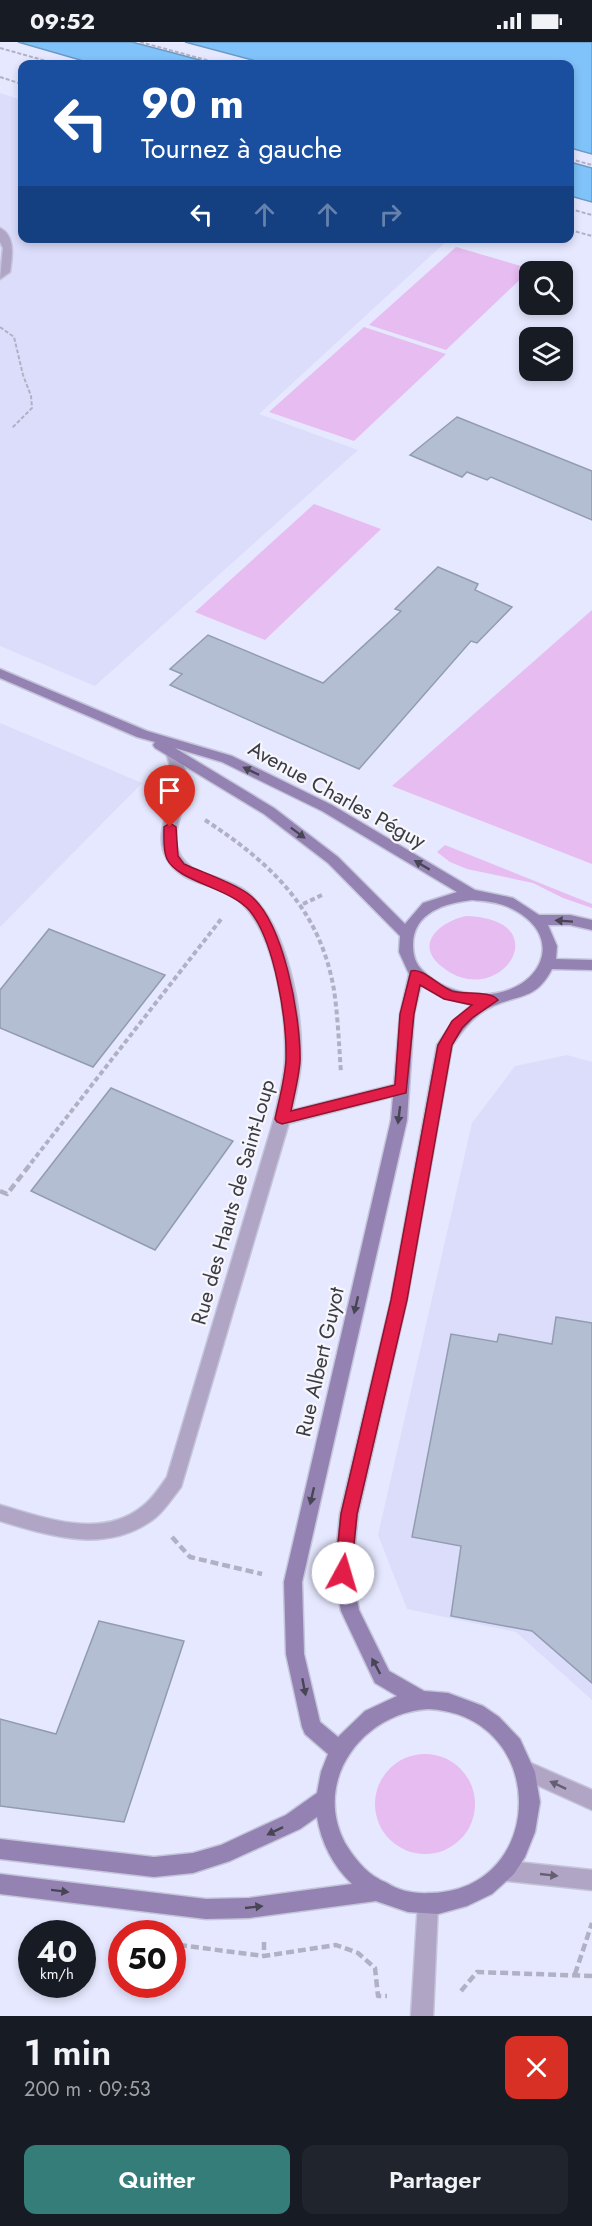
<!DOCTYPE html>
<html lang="fr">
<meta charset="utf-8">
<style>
body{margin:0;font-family:Jost,sans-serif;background:#20242c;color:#f1f3f6;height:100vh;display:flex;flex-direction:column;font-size:22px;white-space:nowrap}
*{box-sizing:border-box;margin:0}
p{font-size:20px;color:#9ea1a6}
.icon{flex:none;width:33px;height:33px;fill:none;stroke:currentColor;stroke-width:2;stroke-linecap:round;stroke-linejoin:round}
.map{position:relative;height:1974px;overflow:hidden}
.side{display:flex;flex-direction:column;background:#171b24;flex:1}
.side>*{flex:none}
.hud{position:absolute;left:18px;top:18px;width:556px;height:183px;border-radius:12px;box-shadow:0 3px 9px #0003;background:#1a4fa0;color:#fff;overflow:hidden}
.tools{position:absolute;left:519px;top:219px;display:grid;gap:12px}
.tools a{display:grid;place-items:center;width:54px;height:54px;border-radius:12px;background:#171b24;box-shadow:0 3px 9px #0003;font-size:30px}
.speed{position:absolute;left:18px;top:1878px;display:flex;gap:12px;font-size:30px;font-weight:700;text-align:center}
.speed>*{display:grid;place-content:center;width:78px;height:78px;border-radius:50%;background:#171b24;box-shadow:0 3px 9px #0003;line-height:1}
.speed small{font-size:15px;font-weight:400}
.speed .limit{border:9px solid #d22;background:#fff;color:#111}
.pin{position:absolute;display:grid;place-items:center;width:51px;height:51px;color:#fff;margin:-62px -26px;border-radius:50% 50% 50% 0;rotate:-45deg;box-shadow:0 0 6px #0007}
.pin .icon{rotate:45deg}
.me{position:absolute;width:66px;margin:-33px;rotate:6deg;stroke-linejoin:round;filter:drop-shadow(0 0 4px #0008)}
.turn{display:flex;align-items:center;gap:21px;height:126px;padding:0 24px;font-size:27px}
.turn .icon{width:78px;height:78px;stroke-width:2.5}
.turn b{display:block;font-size:42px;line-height:51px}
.lanes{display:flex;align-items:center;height:57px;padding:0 24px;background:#0003;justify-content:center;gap:30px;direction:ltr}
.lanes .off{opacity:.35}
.round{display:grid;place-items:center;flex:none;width:63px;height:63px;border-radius:12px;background:#20242c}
.headline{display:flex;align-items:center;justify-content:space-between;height:102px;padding:0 24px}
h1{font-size:36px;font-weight:600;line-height:45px}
.primary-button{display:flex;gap:12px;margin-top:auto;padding:12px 24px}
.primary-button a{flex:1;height:69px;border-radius:12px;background:#357d78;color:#fff;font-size:24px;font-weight:600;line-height:69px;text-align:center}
.primary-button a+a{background:#20242c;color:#f1f3f6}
.status{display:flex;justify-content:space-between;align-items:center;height:42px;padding:0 30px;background:#171b24;direction:ltr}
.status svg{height:16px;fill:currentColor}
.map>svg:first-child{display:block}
</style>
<div class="status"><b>09:52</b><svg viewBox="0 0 49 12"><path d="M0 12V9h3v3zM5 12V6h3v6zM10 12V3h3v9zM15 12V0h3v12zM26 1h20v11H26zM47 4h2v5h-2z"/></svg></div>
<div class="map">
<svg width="592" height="1974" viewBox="0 0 592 1974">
<rect width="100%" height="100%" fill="#e6e8ff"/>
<!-- built -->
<g fill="#dbddfb">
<path d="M0,51L22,58V196L449,197L259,372L358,408L95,644L0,604Z"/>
<path d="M0,681L142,741L0,885Z"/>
<path d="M567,1013L592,1020V1658L516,1590L407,1567L378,1493L472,1081L515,1024Z"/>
</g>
<!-- green -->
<g fill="#e6bcf1">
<path d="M456,205L531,227L446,308L369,283Z"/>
<path d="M364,285L446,312L354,399L269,370Z"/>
<path d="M314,462L381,487L265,598L195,570Z"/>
<path d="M592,568V822L392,744Z"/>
<path d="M445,803L592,862V866L563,856L533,841L467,827L450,820L437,810Z"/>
<path d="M466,874C562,877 498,972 441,924C413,901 442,879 466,874Z"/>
<circle cx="425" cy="1762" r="50"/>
</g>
<!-- water -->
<g fill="#80c3fa" stroke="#6b9ac4" stroke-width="1.5">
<path d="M18,0H132L215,22H94Z"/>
<path d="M185,0H592V112L570,106V22H267Z"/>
<path d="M570,120L592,126V160L570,154Z"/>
</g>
<!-- building -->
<g fill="#b3bed2" stroke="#929cb0" stroke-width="1.5">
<path d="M457,375L592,429V478L491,435L487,438L467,430L462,435L410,413Z"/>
<path d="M438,525L478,542L475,548L512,565L477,601L471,599L359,727L170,643L182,632L170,627L208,593L323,641L401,569L395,567Z"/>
<path d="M49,887L165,933L93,1025L0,986V948Z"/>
<path d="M111,1046L233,1099L155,1208L31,1149Z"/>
<path d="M556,1275L592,1281V1641L532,1589L451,1574L461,1504L412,1495L451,1292L497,1300L499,1292L552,1302Z"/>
<path d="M99,1579L184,1599L124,1780L0,1764V1677L56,1692Z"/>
</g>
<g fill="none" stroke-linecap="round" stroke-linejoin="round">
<defs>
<g id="lane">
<path d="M0,186C16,194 12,215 10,230L0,237L3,206L0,200Z"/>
<path d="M401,1041L406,1043L409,1047L406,1051L282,1083L277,1081L274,1077L277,1073L282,1071Z"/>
</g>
<g id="street">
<path d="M173,707L180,711C182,720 187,729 187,739C188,771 158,800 192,826C209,835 232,838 247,850C288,883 302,968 301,1018C300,1038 294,1058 290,1077L181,1445C173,1455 165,1468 155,1476C107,1513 51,1494 0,1479V1463C45,1476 102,1498 143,1464C153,1456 160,1445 167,1435L274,1077C278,1058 284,1038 285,1019C287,972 275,888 237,857C215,840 182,844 167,817C153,792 171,767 173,742C174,732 169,721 166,711Z"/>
<path d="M524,1718L592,1748V1768L517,1734L514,1727L517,1720Z"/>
<path d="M507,1819L592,1828V1848L507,1839L500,1836L497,1829L500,1822Z"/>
<path d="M428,1851L435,1854L438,1861L433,1974H411L418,1861L421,1854Z"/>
</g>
<path id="secondary" d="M0,627L147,689L232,714L332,763L475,848L513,856L539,873H570L592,878V888L570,883H548L557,904L556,917L592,918V928L552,927C536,958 520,952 493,964C476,971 462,988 452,1004L407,1258L358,1472L352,1531L359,1568L389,1629L424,1649L448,1651L483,1664L499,1675L520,1697L535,1730L540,1760L535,1790L525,1815L514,1832L492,1852L467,1864L438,1872L408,1870L376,1859L249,1876L206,1877L0,1852V1832L206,1857L249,1856L352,1842C333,1824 321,1800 317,1775L300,1787L230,1819L193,1831L154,1835L0,1817V1797L154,1815L193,1811L221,1803L286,1773L317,1751L321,1730L328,1712L305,1692L302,1685L286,1612L284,1540L391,1078L400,972L409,932L399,910L400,894L328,821L264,772L155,706L153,703L155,700L137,695L0,636ZM175,706L222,720L322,769L457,850L423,861L405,882L338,815L274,766ZM472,858C484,859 497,860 508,865C573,894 538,958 474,952C455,950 435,942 422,928C415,921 413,912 413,903C413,870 446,861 472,858ZM421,943L445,956L472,963L454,978L437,1003L391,1258L340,1472L334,1531L341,1569L375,1641L397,1654L365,1669L338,1695L320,1680L304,1612L302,1540L407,1078L414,972ZM428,1667C550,1673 548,1849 430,1851C415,1852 399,1849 387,1841C385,1840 380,1838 379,1837C365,1830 353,1814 345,1801C312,1738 363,1671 428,1667Z"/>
</defs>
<!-- lane casing -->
<use href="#lane" stroke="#c4c5da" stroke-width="3"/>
<!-- street casing -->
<use href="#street" stroke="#c4c5da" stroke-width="3"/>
<!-- secondary casing -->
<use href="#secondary" stroke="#c4c5da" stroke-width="3"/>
<!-- path-far2 -->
<g stroke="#b0b1c4" stroke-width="2" stroke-dasharray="4 2" stroke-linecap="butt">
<path d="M140,0L221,22"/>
<path d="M0,6L57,22"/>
<path d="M0,35L22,42"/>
<path d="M570,117L592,123"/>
<path d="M570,167L592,173"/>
<path d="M570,188L592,194"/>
<path d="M0,285L14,295L23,333L31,354L32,366L12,386"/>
</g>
<!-- path-far1 -->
<g stroke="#b0b1c4" stroke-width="4" stroke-dasharray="5 3" stroke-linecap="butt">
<path d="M205,778C271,821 320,867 334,948C338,976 339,1003 341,1031"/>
<path d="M303,862L322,853"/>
<path d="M31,1121L222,876"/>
</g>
<!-- path -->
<g stroke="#b0b1c4" stroke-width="4.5" stroke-dasharray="8 4" stroke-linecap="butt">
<path d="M0,1149L7,1152L32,1120"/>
<path d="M172,1495L190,1515L262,1532"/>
<path d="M264,1900V1914"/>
<path d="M179,1903L264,1914L336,1903L358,1911L375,1926L378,1954H387"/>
<path d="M575,1932L592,1881"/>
<path d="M461,1949L477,1930L592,1934"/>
</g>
<!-- lane -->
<use href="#lane" fill="#b0a5c5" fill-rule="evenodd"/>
<!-- street -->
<use href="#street" fill="#b0a5c5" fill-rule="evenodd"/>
<!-- secondary -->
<use href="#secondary" fill="#9483b2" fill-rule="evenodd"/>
</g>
<!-- one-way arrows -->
<defs><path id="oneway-solid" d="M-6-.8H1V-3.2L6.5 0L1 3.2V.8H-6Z" transform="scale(1.5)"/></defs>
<g fill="#484655">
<use href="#oneway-solid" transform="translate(251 729) rotate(-154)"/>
<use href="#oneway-solid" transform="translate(298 791) rotate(37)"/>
<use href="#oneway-solid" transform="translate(422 823) rotate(-149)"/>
<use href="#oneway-solid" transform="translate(564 879) rotate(-176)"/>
<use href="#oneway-solid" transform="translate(399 1073) rotate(97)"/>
<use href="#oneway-solid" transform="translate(356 1263) rotate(103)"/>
<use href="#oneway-solid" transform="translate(312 1454) rotate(103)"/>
<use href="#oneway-solid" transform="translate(376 1624) rotate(-118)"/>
<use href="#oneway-solid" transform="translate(304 1645) rotate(79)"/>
<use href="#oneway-solid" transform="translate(275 1789) rotate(154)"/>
<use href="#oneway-solid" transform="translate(60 1849) rotate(7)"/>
<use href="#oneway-solid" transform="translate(254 1865) rotate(-6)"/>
</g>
<g fill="#646072">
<use href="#oneway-solid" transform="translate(558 1743) rotate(-155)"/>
<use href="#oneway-solid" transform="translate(549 1833) rotate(6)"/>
</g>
<!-- route -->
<path fill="#e11d48" stroke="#92132f" stroke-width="1.5" d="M170,781L176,785L178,814L184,822C204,831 229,839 247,851C284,876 301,977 300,1019C299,1035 294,1053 291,1069L395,1043L400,972L411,929C422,925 440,945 452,949C465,953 490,948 498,958L472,976L462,986L452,1003L407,1258L357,1472L351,1531L349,1536L343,1539L337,1536L335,1531L341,1472L391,1258L438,1003L452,979L472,963L444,957L420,943L414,972L406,1051L282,1082L277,1080L275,1077C279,1058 285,1037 286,1018C287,979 275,900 250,869C231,846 178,840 167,817C163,809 164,795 164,785Z"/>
<g text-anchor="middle" stroke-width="4.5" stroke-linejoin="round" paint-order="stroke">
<!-- street labels -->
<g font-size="21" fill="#3b3b45" stroke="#f6f6fb">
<text transform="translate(337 753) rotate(29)" y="7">Avenue Charles Péguy</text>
<text transform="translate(233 1160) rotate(-74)" y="7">Rue des Hauts de Saint-Loup</text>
<text transform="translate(320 1320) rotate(-77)" y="7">Rue Albert Guyot</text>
</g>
</g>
</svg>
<div class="tools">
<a><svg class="icon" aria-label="search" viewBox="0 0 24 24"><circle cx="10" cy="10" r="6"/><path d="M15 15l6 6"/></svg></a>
<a><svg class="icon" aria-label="layers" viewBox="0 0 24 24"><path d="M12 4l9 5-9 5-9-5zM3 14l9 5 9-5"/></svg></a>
</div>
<div class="speed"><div>40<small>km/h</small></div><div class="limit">50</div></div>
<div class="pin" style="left:170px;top:785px;background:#d93025"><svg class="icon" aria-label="arrive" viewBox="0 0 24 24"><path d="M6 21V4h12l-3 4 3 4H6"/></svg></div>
<svg class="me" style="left:343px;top:1531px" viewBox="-20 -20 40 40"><circle r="19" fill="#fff"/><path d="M0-13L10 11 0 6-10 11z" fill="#e11d48"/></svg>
<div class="hud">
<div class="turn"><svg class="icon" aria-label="left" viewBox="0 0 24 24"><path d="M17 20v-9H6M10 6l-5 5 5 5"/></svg><div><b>90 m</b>Tournez à gauche</div></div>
<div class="lanes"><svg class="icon" aria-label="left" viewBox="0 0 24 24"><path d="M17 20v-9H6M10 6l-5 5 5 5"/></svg><svg class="icon off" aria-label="ahead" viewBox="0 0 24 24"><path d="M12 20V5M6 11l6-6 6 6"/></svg><svg class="icon off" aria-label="ahead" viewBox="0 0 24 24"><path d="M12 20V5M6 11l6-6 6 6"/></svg><svg class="icon off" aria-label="right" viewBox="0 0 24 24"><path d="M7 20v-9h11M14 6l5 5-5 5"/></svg></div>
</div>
</div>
<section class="side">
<div class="headline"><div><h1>1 min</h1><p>200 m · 09:53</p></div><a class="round" style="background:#d93025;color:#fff"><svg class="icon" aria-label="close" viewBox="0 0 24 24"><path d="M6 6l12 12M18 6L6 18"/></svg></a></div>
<div class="primary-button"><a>Quitter</a><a>Partager</a></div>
</section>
